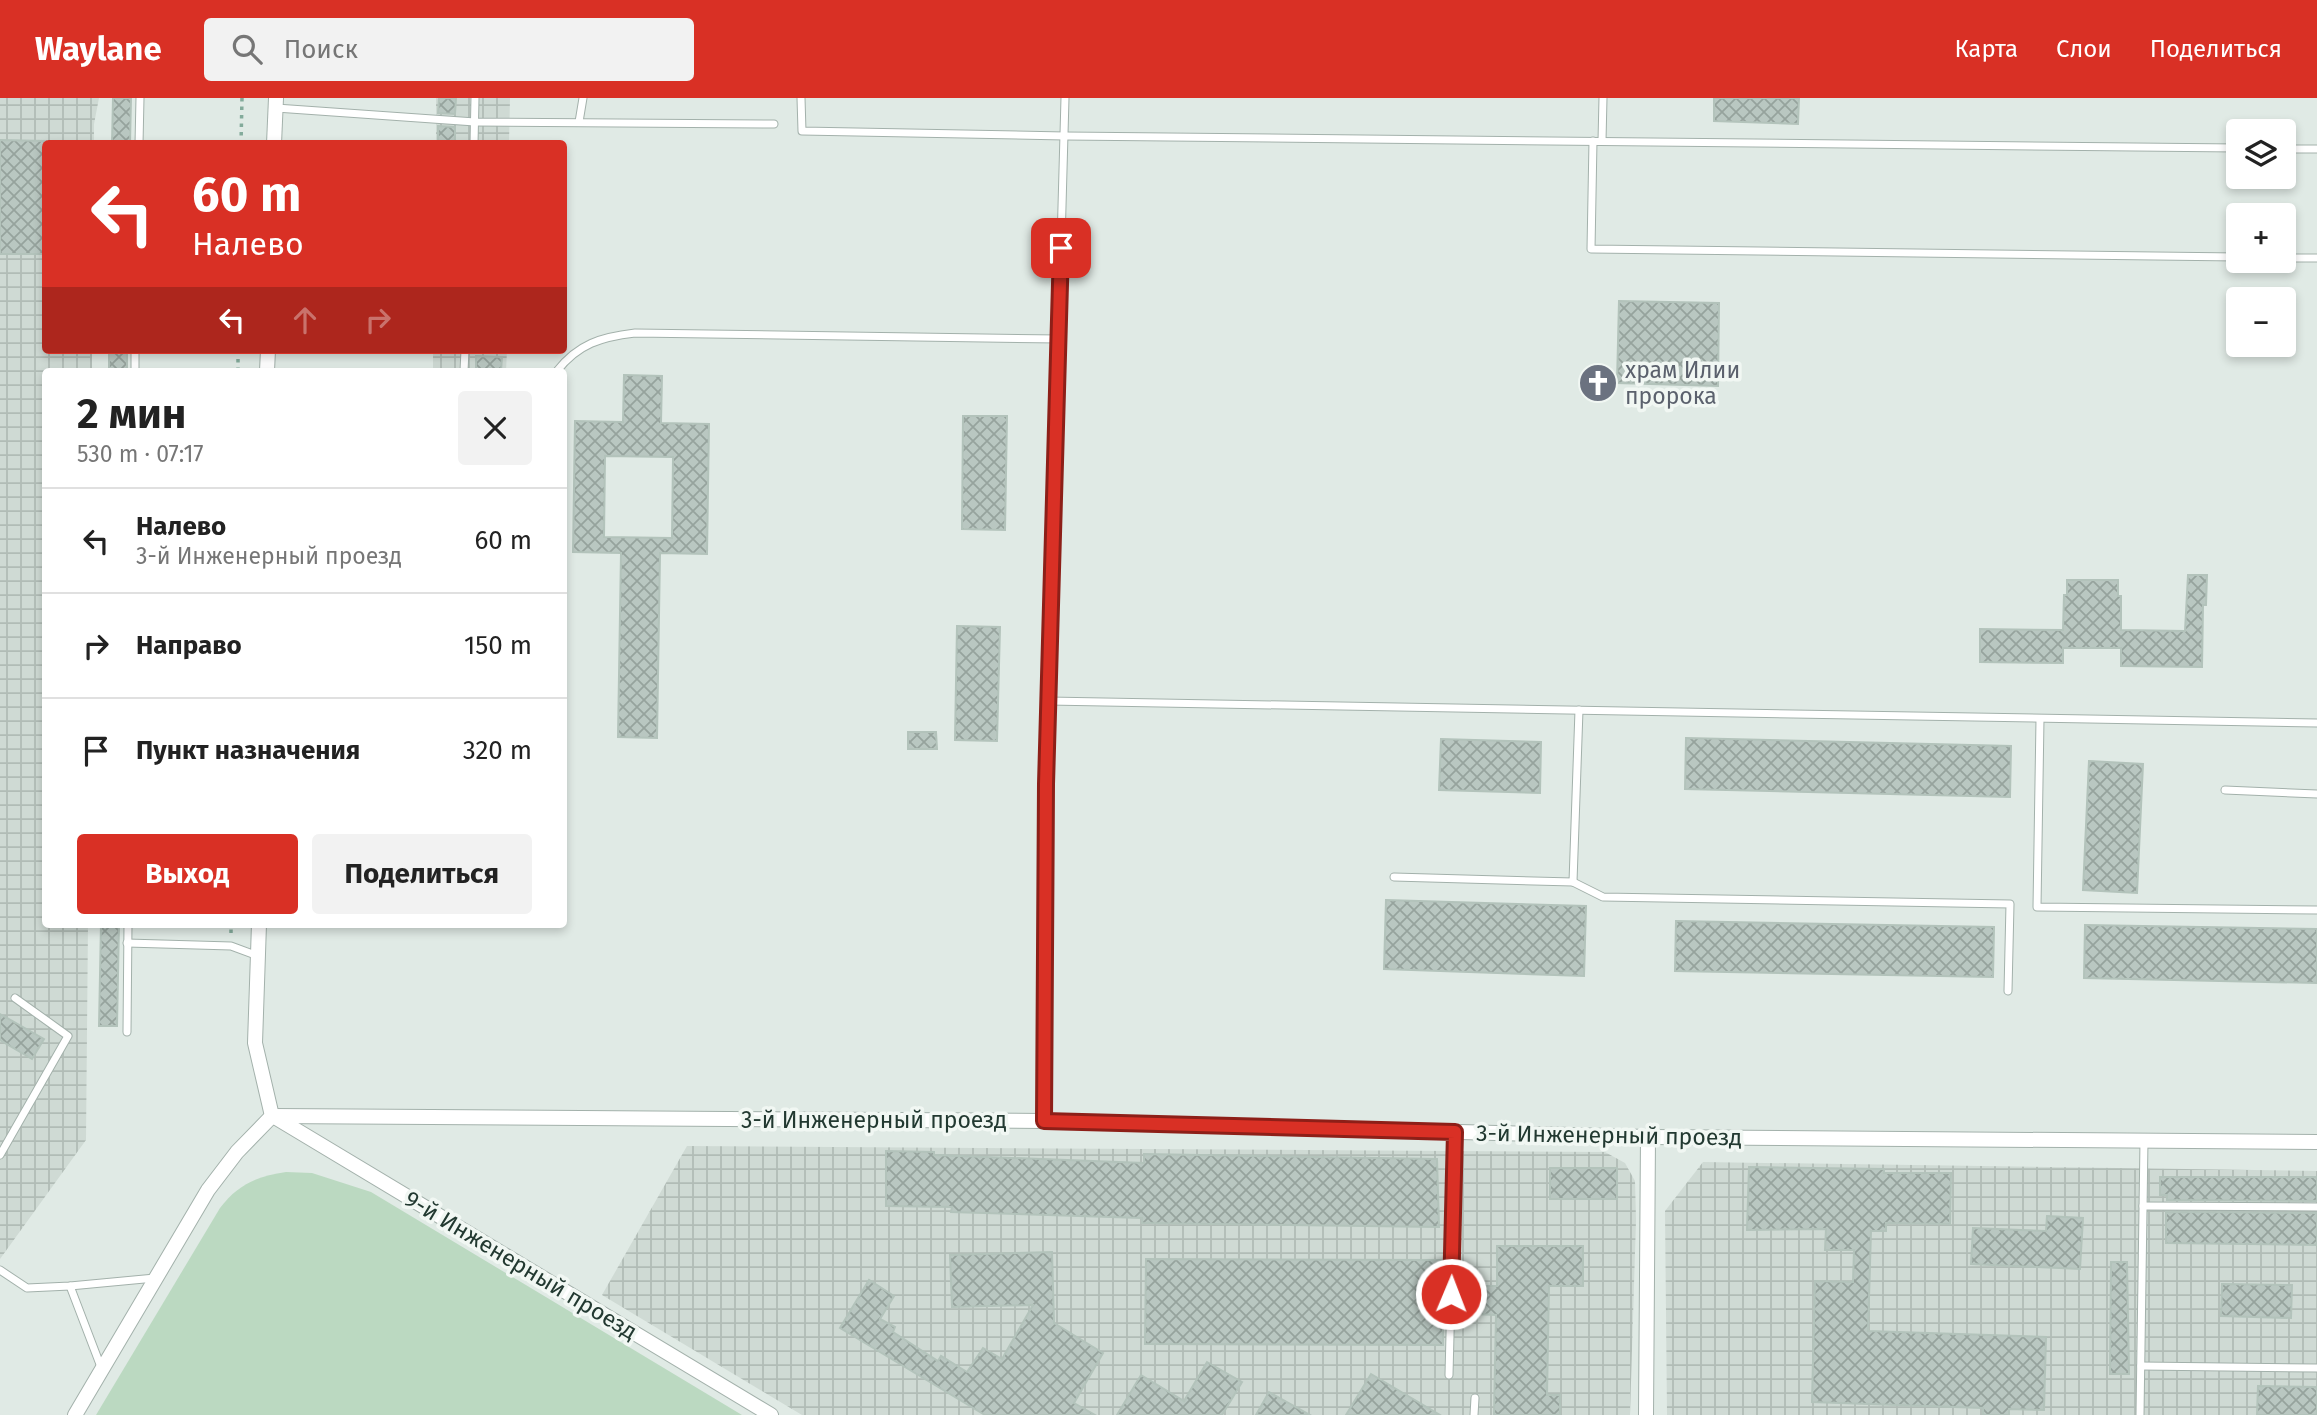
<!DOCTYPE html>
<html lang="ru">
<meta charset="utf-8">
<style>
body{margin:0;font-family:"Fira Sans",sans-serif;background:#f2f2f2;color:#222;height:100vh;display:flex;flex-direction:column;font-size:26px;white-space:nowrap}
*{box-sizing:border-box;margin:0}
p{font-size:23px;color:#767676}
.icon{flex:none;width:38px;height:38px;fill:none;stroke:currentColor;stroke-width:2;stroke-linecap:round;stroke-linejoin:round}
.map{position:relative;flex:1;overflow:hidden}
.side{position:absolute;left:42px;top:270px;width:525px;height:560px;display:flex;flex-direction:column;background:#fff;border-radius:7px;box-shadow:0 4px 10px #0003}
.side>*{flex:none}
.banner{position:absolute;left:42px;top:42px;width:525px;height:214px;border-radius:7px;box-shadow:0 4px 10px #0003;background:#d93025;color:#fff;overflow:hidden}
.buttons{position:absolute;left:2226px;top:21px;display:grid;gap:14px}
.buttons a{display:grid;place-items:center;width:70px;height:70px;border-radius:7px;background:#fff;box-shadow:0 4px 10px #0003;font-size:35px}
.pin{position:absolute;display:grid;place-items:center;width:60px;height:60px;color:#fff;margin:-30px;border-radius:14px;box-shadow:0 4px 10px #0006}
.me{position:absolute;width:77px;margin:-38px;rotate:1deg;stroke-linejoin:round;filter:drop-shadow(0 0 5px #0008)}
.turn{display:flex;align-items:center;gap:24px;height:147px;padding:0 35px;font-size:32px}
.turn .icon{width:91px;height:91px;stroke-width:2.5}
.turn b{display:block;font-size:49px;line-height:60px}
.lanes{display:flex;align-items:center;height:66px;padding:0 35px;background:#0003;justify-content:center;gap:35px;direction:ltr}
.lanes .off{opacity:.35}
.round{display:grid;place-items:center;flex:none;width:74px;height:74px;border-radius:7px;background:#f2f2f2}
.summary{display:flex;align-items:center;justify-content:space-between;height:119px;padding:0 35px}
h1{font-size:42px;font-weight:700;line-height:52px}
.button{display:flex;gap:14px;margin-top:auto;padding:14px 35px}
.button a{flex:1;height:80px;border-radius:7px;background:#d93025;color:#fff;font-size:28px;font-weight:700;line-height:80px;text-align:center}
.button a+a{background:#f2f2f2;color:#222}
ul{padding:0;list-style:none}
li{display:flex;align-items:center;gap:21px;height:105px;padding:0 35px;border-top:2px solid #e0e0e0}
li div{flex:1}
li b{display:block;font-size:26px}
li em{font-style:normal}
header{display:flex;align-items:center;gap:42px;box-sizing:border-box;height:98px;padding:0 35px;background:#d93025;color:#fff}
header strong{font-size:33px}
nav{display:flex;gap:38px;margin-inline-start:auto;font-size:24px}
.search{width:490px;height:63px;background:#f2f2f2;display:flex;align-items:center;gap:18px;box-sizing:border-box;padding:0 24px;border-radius:7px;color:#767676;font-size:26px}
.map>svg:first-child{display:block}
</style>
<header>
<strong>Waylane</strong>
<div class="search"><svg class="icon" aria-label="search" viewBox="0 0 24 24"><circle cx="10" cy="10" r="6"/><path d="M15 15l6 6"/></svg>Поиск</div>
<nav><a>Карта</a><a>Слои</a><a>Поделиться</a></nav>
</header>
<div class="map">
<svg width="2317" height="1317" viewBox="0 0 2317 1317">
<defs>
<pattern id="industrial-grid" width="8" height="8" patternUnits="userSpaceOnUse" patternTransform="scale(1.75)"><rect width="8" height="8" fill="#cfdad4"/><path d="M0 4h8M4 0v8" fill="none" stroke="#b1bcb6"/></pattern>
<pattern id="building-cross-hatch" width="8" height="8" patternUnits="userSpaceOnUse" patternTransform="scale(1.75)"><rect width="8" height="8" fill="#b9c7c1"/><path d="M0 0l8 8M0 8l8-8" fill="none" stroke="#96a39d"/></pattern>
</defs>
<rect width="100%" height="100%" fill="#e0eae5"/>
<!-- industrial -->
<g fill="url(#industrial-grid)">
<path d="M0,0H99L94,26V45L46,46V252H92V273H46V826H88L86,1042L0,1161Z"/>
<path d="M436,0H510L509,45L436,46Z"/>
<path d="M433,252H507L506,273H433Z"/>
<path d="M687,1048L1605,1054L1625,1065L1635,1083L1636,1122L1630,1317H802L602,1197Z"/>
<path d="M1703,1064L2317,1073V1317H1667L1665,1113Z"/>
</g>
<!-- grass -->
<path fill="#bbd9c1" d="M286,1074L312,1075L371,1094L742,1317H96L220,1110C238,1086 258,1078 286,1074Z"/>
<!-- building -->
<g fill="url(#building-cross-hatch)" stroke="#b3c3bb" stroke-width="2" fill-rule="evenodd">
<path d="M113,0H131L130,46H112Z"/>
<path d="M439,0H456L455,16L438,15Z"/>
<path d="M1714,0H1799L1798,26L1714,23Z"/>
<path d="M438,28L455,29V46H438Z"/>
<path d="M0,42L46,43V156H0Z"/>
<path d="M1619,203L1719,205L1718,288L1617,285Z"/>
<rect x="109" y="252" width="18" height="21"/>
<path d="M476,258L502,259L501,273H476Z"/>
<path d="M624,277L662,278L661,325L709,326L707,456L660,455L657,640L618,639L621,455L573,454L575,323L623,324ZM605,358L673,359L672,440L604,439Z"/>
<path d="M963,318H1007L1005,432L962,431Z"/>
<path d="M2188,477H2207L2206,507H2203L2202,569L2121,568V550H2063V565L1980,564V531L2063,532L2064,497H2067V482H2118V498H2121V532L2185,533Z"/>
<path d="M957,528L1000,529L997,643L955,642Z"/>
<path d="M908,634H936L937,651H908Z"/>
<path d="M1686,640L2011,648L2010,699L1685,691Z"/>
<path d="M1441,641L1541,644L1540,695L1439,692Z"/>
<path d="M2089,663L2143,666L2137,795L2083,792Z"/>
<path d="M1386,802L1586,808L1584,878L1384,871Z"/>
<path d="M1676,823L1994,829L1993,879L1675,873Z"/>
<path d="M101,826H119L117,928H99Z"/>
<path d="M2085,827L2317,831V885L2084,880Z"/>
<path d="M0,916L44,941L32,961L0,942Z"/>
<path d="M886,1053L934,1054V1057L1144,1065V1056L1437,1061L1439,1129L1142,1125V1120L951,1114L952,1109L886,1108Z"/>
<path d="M1749,1069L1884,1071V1075H1951L1950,1126L1886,1125V1133H1871L1868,1233L2046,1239L2044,1312L2009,1311V1317H1983V1310L1812,1304L1815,1183L1853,1184L1854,1152H1825L1826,1131L1747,1132Z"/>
<rect x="1550" y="1070" width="67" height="31"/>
<path d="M2160,1079H2317V1103L2167,1102V1097H2160Z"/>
<path d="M2166,1114L2317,1115V1147L2166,1145Z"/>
<path d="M2047,1118L2083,1120L2080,1171L1971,1166L1973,1130L2046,1133Z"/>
<path d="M1497,1148H1583V1188H1549L1547,1297H1560V1317H1494L1496,1217L1474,1216L1475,1188H1497Z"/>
<path d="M1052,1154L1054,1225L1103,1255L1074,1305L1095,1317H985L840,1230L869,1182L894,1198L880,1221L895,1229L893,1234L938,1263L941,1258L967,1274L983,1250L1002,1261L1033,1207L952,1209L950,1157Z"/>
<path d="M1146,1161L1443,1162V1247L1145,1246Z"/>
<path d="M2111,1164H2127L2129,1276H2110Z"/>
<path d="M2222,1186L2292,1187L2291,1220L2221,1218Z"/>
<path d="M1207,1264L1242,1284L1222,1317H1117L1141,1277L1184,1303Z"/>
<path d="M1371,1276L1440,1317H1346Z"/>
<path d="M2258,1288L2317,1289V1317H2257Z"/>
<path d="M1269,1294L1310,1317H1256Z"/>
</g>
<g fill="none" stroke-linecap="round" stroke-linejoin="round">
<defs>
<g id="service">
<path d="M801,0L802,33L1065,38L2238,50"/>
<path d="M276,10L475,24L774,26"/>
<path d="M579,24L583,0"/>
<path d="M1593,43L1591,151L2238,159"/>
<path d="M1602,43L1603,0"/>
<path d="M139,46L140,0"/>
<path d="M474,46L475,0"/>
<path d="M2284,51H2317"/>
<path d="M2284,160H2317"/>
<path d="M135,273V252"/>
<path d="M464,273L465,252"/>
<path d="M557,273C578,246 601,239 635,235L1059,241"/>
<path d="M1048,603L2317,625"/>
<path d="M2040,621L2037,809L2317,812"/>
<path d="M2225,692L2317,696"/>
<path d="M1394,779L1573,784L1579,612"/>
<path d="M1573,784L1603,799L2010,806L2008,893"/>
<path d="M127,845L231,848L258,858"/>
<path d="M127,934L128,826"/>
<path d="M1044,1023L1046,686L1065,0"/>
<path d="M0,1057L68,938L15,900"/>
<path d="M2143,1108L2317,1109"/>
<path d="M0,1172L27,1190L70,1188L155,1180"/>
<path d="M70,1188L101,1269"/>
<path d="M2141,1268L2317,1270"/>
<path d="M1449,1277L1455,1035"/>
<path d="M1474,1317L1475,1300"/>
<path d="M2140,1317L2144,1043"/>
</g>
<g id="minor">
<path d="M274,46L276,0"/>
<path d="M267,273L268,252"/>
<path d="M259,826L255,945L272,1018"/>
<path d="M272,1018L1044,1023L1648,1039L2317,1044"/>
<path d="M273,1018L771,1317"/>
<path d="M75,1317L208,1092L237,1054L272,1018"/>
<path d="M1646,1317L1648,1039"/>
</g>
</defs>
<!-- service casing -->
<use href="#service" stroke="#a3b1ab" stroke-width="9"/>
<!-- minor casing -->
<use href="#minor" stroke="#a3b1ab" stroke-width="16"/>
<!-- path -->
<g stroke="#83ab9b" stroke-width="3.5" stroke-dasharray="3.5 5" stroke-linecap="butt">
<path d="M241,46L242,0"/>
<path d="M238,273V252"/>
<path d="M231,835V826"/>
</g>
<!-- service -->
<use href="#service" stroke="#fff" stroke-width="7"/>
<!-- minor -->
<use href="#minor" stroke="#fff" stroke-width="14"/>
</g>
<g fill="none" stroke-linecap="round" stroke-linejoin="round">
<defs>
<path id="route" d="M1061,150L1046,686L1044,1023L1455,1034L1451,1196"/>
</defs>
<!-- route casing -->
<use href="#route" stroke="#8d1f18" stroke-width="18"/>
<!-- route -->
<use href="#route" stroke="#d93025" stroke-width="12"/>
</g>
<!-- icons -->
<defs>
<symbol id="church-disc" viewBox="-11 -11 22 22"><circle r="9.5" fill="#6b7280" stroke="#f1f7f3"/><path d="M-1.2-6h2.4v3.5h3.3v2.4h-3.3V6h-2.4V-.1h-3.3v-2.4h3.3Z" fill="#fff"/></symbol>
</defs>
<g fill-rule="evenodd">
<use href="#church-disc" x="1576" y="263" width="44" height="44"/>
</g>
<g text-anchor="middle" stroke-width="7" stroke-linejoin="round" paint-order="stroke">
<!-- worship labels -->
<g font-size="23" fill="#5b616d" stroke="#f1f7f3" text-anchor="start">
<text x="1625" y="280">храм Илии<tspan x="1625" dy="26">пророка</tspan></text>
</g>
<!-- street labels -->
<g font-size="23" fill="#223931" stroke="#f1f7f3">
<text x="874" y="1030">3-й Инженерный проезд</text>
<text transform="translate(1609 1037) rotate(1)" y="8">3-й Инженерный проезд</text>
<text transform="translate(521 1167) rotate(31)" y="8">9-й Инженерный проезд</text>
</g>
</g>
</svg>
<div class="buttons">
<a><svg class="icon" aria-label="layers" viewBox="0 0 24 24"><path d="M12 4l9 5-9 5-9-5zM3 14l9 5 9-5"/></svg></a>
<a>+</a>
<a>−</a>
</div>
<div class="pin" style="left:1061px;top:150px;background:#d93025"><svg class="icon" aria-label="arrive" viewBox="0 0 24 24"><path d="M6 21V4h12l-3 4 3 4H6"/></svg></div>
<svg class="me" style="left:1451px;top:1196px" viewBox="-20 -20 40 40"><circle r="17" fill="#d93025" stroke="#fff" stroke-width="3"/><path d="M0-11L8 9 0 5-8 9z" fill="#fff"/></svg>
<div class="banner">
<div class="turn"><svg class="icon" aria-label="left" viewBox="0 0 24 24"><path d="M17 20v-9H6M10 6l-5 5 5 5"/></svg><div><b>60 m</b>Налево</div></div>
<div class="lanes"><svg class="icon" aria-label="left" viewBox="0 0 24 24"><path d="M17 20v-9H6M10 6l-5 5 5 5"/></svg><svg class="icon off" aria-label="ahead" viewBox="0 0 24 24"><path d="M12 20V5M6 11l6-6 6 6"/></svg><svg class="icon off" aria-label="right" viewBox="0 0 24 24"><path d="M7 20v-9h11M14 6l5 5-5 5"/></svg></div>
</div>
<section class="side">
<div class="summary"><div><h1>2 мин</h1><p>530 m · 07:17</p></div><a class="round"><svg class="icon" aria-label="close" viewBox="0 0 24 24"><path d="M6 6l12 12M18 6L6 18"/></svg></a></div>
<ul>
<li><svg class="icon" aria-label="left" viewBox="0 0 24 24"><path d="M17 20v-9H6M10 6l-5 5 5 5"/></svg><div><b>Налево</b><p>3-й Инженерный проезд</p></div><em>60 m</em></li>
<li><svg class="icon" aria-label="right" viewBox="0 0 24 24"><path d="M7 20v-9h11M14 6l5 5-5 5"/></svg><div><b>Направо</b></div><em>150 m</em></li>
<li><svg class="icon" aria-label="arrive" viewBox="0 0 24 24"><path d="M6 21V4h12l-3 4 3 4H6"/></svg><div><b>Пункт назначения</b></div><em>320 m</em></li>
</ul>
<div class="button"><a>Выход</a><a>Поделиться</a></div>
</section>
</div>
